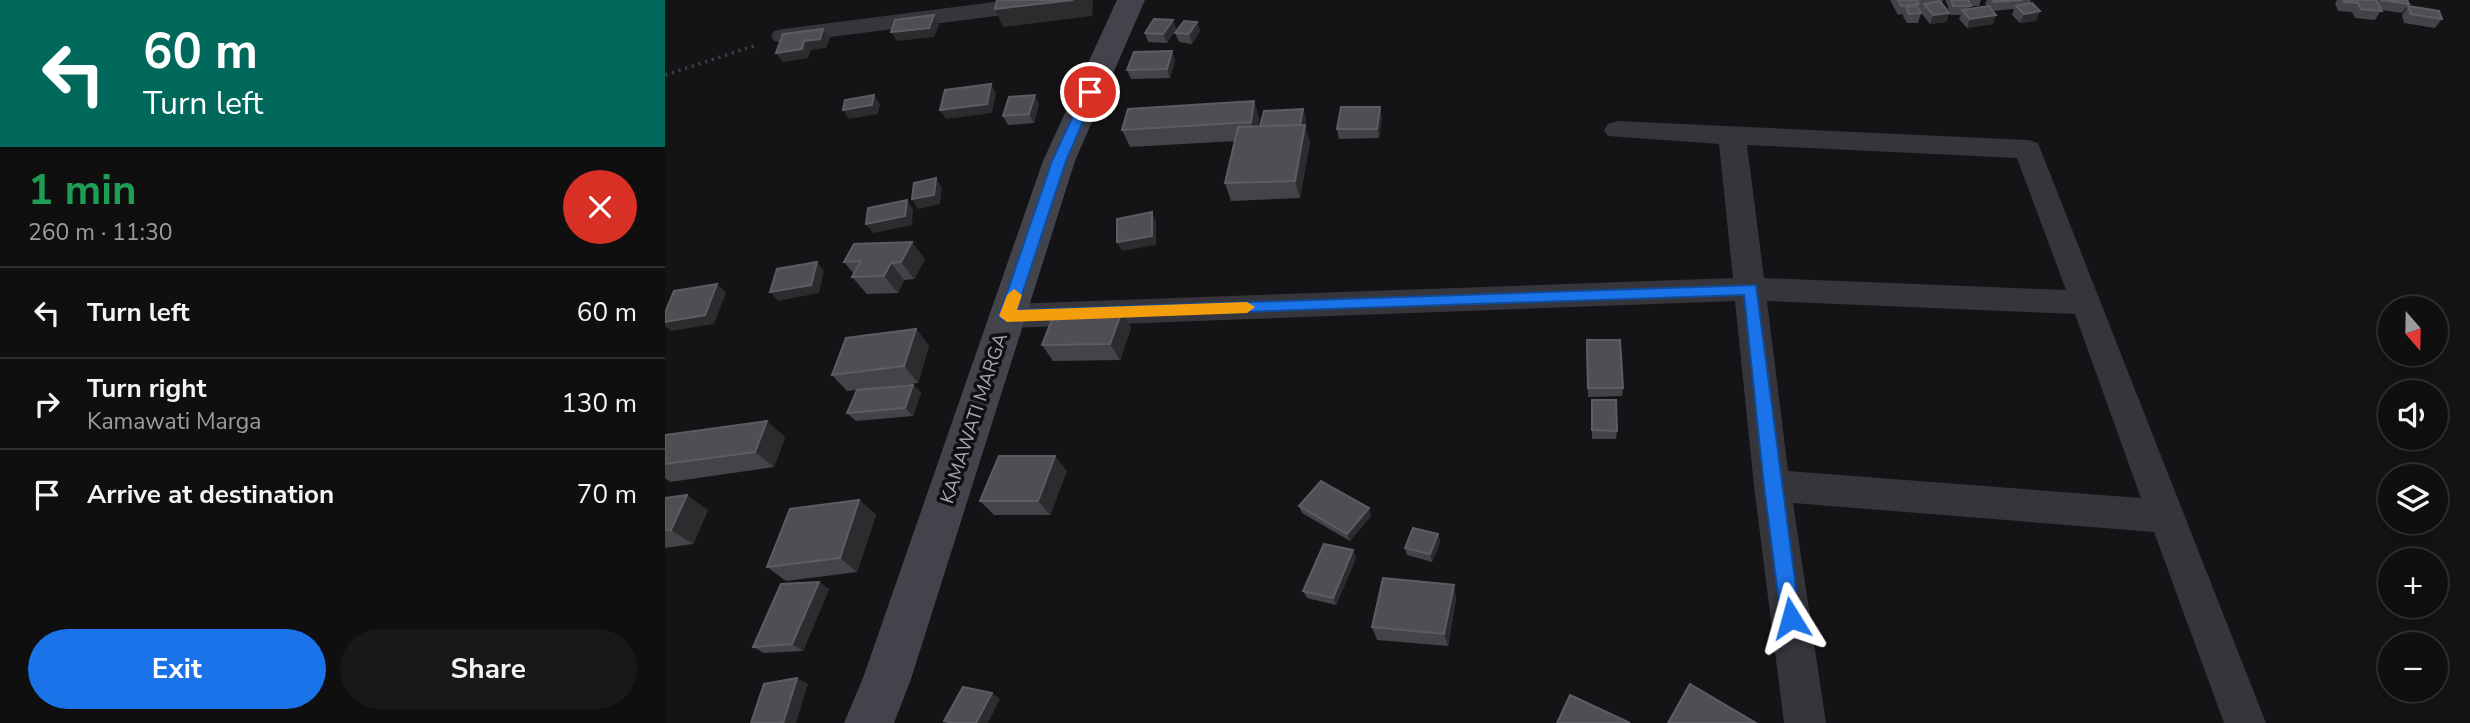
<!DOCTYPE html>
<meta charset="utf-8">
<style>
body{margin:0;font-family:"Nunito Sans",sans-serif;background:#181819;color:#f1f3f6;height:100vh;display:flex;flex-direction:column;font-size:26px;white-space:nowrap}
*{box-sizing:border-box;margin:0}
p{font-size:23px;color:#9b9c9f}
.icon{flex:none;width:38px;height:38px;fill:none;stroke:currentColor;stroke-width:2;stroke-linecap:round;stroke-linejoin:round}
.map{position:relative;flex:1;overflow:hidden}
.drawer{display:flex;flex-direction:column;background:#0f0f10;width:665px}
.drawer>*{flex:none}
.banner{background:#00695c;color:#fff;overflow:hidden}
.needle{width:46px;rotate:160deg}
.fabs{position:absolute;left:1713px;top:296px;display:grid;gap:14px}
.fabs a{display:grid;place-items:center;width:70px;height:70px;border-radius:50%;background:#0f0f10;box-shadow:0 7px 28px #0002,0 0 0 2px #2f2f30;font-size:35px}
.pin{position:absolute;display:grid;place-items:center;width:60px;height:60px;color:#fff;margin:-30px;border:4px solid #fff;border-radius:50%;box-shadow:0 2px 7px #0007}
.me{position:absolute;width:77px;margin:-38px;rotate:352deg;stroke-linejoin:round;filter:drop-shadow(0 0 5px #0008)}
.turn{display:flex;align-items:center;gap:24px;height:147px;padding:0 28px;font-size:32px}
.turn .icon{width:91px;height:91px;stroke-width:2.5}
.turn b{display:block;font-size:49px;line-height:60px}
.round{display:grid;place-items:center;flex:none;width:74px;height:74px;border-radius:37px;background:#181819}
.overview{display:flex;align-items:center;justify-content:space-between;height:119px;padding:0 28px}
h1{font-size:42px;font-weight:700;line-height:52px;color:#1e9e55}
.button{display:flex;gap:14px;margin-top:auto;padding:14px 28px}
.button a{flex:1;height:80px;border-radius:42px;background:#1a73e8;color:#fff;font-size:28px;font-weight:700;line-height:80px;text-align:center}
.button a+a{background:#181819;color:#f1f3f6}
ul{padding:0;list-style:none}
li{display:flex;align-items:center;gap:21px;height:91px;padding:0 28px;border-top:2px solid #2f2f30}
li div{flex:1}
li b{display:block;font-size:26px}
li em{font-style:normal}
main{display:flex;flex:1;min-height:0}
.map>svg:first-child{display:block}
</style>
<main>
<section class="drawer">
<div class="banner">
<div class="turn"><svg class="icon" aria-label="left" viewBox="0 0 24 24"><path d="M17 20v-9H6M10 6l-5 5 5 5"/></svg><div><b>60 m</b>Turn left</div></div>
</div>
<div class="overview"><div><h1>1 min</h1><p>260 m · 11:30</p></div><a class="round" style="background:#d93025;color:#fff"><svg class="icon" aria-label="close" viewBox="0 0 24 24"><path d="M6 6l12 12M18 6L6 18"/></svg></a></div>
<ul>
<li><svg class="icon" aria-label="left" viewBox="0 0 24 24"><path d="M17 20v-9H6M10 6l-5 5 5 5"/></svg><div><b>Turn left</b></div><em>60 m</em></li>
<li><svg class="icon" aria-label="right" viewBox="0 0 24 24"><path d="M7 20v-9h11M14 6l5 5-5 5"/></svg><div><b>Turn right</b><p>Kamawati Marga</p></div><em>130 m</em></li>
<li><svg class="icon" aria-label="arrive" viewBox="0 0 24 24"><path d="M6 21V4h12l-3 4 3 4H6"/></svg><div><b>Arrive at destination</b></div><em>70 m</em></li>
</ul>
<div class="button"><a>Exit</a><a>Share</a></div>
</section>
<div class="map">
<svg width="1805" height="723" viewBox="0 0 1805 723">
<rect width="100%" height="100%" fill="#141416"/>
<g fill="none" stroke-linecap="round" stroke-linejoin="round">
<!-- path -->
<path stroke="#3b3c42" stroke-width="3.5" stroke-dasharray="2.5 4.5" stroke-linecap="butt" d="M0,75L92,45"/>
<!-- minor -->
<g fill="#35353b" fill-rule="evenodd">
<path d="M345,0H414L410,5L402,7L118,43L109,41L106,36L109,31L118,29Z"/>
<path d="M953,121L1363,140L1373,143L1601,723H1559L1489,532L1128,503L1161,723H1119L1089,486L1070,301L342,328L331,325L326,316L331,307L342,304L1068,278L1054,144L943,136L939,130L943,124ZM1082,145L1352,158L1401,290L1099,278ZM1102,301L1410,314L1476,498L1123,471Z"/>
</g>
<!-- secondary -->
<path fill="#43444b" fill-rule="evenodd" d="M452,0H480L410,161L246,679L229,723H179L198,678L378,161Z"/>
</g>
<!-- wall -->
<g fill="#434448">
<path d="M1225,0H1278L1277,3L1284,12L1283,9V6L1280,0H1316L1314,6H1305L1304,9L1322,6L1320,4L1322,0H1366L1365,3L1375,11L1371,21L1355,23L1347,15L1349,9L1328,11L1331,15L1328,24L1302,28L1294,19L1296,15H1285L1284,13L1281,22L1265,24L1256,13L1253,23H1242L1238,16V14L1233,15Z"/>
<path d="M1672,0H1742L1744,4L1737,13L1716,10L1710,20L1690,18L1687,12L1673,11L1670,3Z"/>
<path d="M1743,6L1777,19L1770,28L1739,23L1737,15Z"/>
<path d="M508,20L511,29L502,43L483,42L480,33Z"/>
<path d="M532,22L535,31L527,44L514,42L510,33Z"/>
<path d="M510,60L505,78L466,79L462,70Z"/>
<path d="M589,101L594,118L593,127L638,109L641,119L639,125L645,142L635,198L566,201L560,183L570,141L465,147L457,130Z"/>
<path d="M374,104L369,123L343,125L338,116Z"/>
<path d="M717,116L714,138L674,139L672,129Z"/>
<path d="M260,259L249,279L239,280L233,293L202,294L187,277L189,274L179,262Z"/>
<path d="M457,311L466,328L455,360L388,361L377,345Z"/>
<path d="M251,329L264,346L253,383L203,389L248,385L256,393L248,416L191,421L182,413L192,390L182,391L167,375Z"/>
<path d="M921,349L958,388L957,396L923,397Z"/>
<path d="M927,400L952,431L951,439H927Z"/>
<path d="M0,435L120,437L109,467L5,482L0,478Z"/>
<path d="M402,471L385,515H329L315,501Z"/>
<path d="M0,498L43,510L28,544L0,548Z"/>
<path d="M194,500L211,515L192,572L121,581L102,567Z"/>
<path d="M634,506L704,508L706,516L685,541L637,513Z"/>
<path d="M773,534L775,542L767,562L742,555L740,548Z"/>
<path d="M688,550L691,558L671,605L642,598L638,591Z"/>
<path d="M789,585L791,599L783,646L712,640L707,627Z"/>
<path d="M164,589L138,651L99,653L88,647Z"/>
</g>
<!-- shaded-wall -->
<g fill="#2c2c2f">
<path d="M408,0H428L427,16L338,27L330,9Z"/>
<path d="M1375,11L1371,21L1355,23L1359,14Z"/>
<path d="M1284,13L1281,22L1265,24L1268,15Z"/>
<path d="M269,15L274,25L269,37L232,41L226,32Z"/>
<path d="M1331,15L1328,24L1302,28L1305,19Z"/>
<path d="M508,20L511,29L502,43L498,34Z"/>
<path d="M532,22L535,31L527,44L524,34Z"/>
<path d="M158,29L165,38L161,48L146,50L143,58L118,62L111,53L139,41Z"/>
<path d="M507,51L510,60L505,78L502,69Z"/>
<path d="M326,84L331,93L327,113L281,119L275,110Z"/>
<path d="M209,95L215,105L213,114L184,119L178,110Z"/>
<path d="M370,95L374,104L369,123L364,114Z"/>
<path d="M589,101L594,118L591,139L586,122Z"/>
<path d="M715,107L717,116L714,138L712,129Z"/>
<path d="M638,109L641,119L637,139L634,130Z"/>
<path d="M640,125L645,142L635,198L630,181Z"/>
<path d="M271,178L277,188L275,204L253,209L247,199Z"/>
<path d="M242,200L248,209L247,225L208,233L201,224Z"/>
<path d="M487,212L491,221V245L457,251L452,242Z"/>
<path d="M247,242L260,259L249,279L236,262Z"/>
<path d="M152,262L159,271L154,293L113,301L105,292Z"/>
<path d="M226,263L239,280L233,293L219,276Z"/>
<path d="M52,284L61,293L49,324L6,331L0,326V322Z"/>
<path d="M457,311L466,328L455,360L445,344Z"/>
<path d="M251,329L264,346L253,383L239,366Z"/>
<path d="M248,385L256,393L248,416L240,408Z"/>
<path d="M102,421L120,437L109,467L90,452Z"/>
<path d="M390,456L402,471L385,515L373,501Z"/>
<path d="M22,495L43,510L28,544L6,530Z"/>
<path d="M194,500L211,515L192,572L175,558Z"/>
<path d="M704,508L706,516L685,541L682,534Z"/>
<path d="M773,534L775,542L767,562L765,554Z"/>
<path d="M688,550L691,558L671,605L668,598Z"/>
<path d="M154,582L164,589L138,651L127,644Z"/>
<path d="M789,585L791,599L783,646L779,634Z"/>
<path d="M132,678L143,684L131,723H118Z"/>
<path d="M327,693L335,699L323,723H311Z"/>
</g>
<!-- building -->
<g fill="#4e4e54" stroke="#5c5c63" stroke-width="2">
<path d="M332,0H408L330,9Z"/>
<path d="M1233,0H1252L1254,4L1236,6Z"/>
<path d="M1286,0H1303L1306,6H1288Z"/>
<path d="M1328,0H1357L1329,2Z"/>
<path d="M1679,0H1711L1717,11L1696,9L1693,3L1679,2Z"/>
<path d="M1716,0H1742L1744,4L1717,0Z"/>
<path d="M1275,1L1284,13L1268,15L1259,4Z"/>
<path d="M1367,3L1375,11L1359,14L1351,6Z"/>
<path d="M1252,6L1256,13L1244,14L1241,7Z"/>
<path d="M1324,6L1331,15L1305,19L1297,10Z"/>
<path d="M1743,6L1774,11L1777,19L1746,14Z"/>
<path d="M269,15L264,28L226,32L230,20Z"/>
<path d="M489,19L508,20L498,34L480,33Z"/>
<path d="M519,21L532,22L524,34L510,33Z"/>
<path d="M158,29L155,39L139,41L137,49L111,53L118,34Z"/>
<path d="M507,51L502,69L462,70L469,52Z"/>
<path d="M326,84L322,104L275,110L280,90Z"/>
<path d="M209,95L207,105L178,110L180,100Z"/>
<path d="M370,95L364,114L338,116L344,97Z"/>
<path d="M589,101L586,122L457,130L463,109Z"/>
<path d="M676,107H715L712,129H672Z"/>
<path d="M638,109L635,125L595,126L599,111Z"/>
<path d="M640,125L630,181L560,183L573,127Z"/>
<path d="M271,178L269,195L247,199L249,183Z"/>
<path d="M242,200L240,216L201,224L203,208Z"/>
<path d="M487,212V236L452,242V219Z"/>
<path d="M247,242L236,262L226,263L219,276L187,277L196,261L179,262L189,244Z"/>
<path d="M152,262L146,285L105,292L112,269Z"/>
<path d="M52,284L40,315L0,322V313L9,291Z"/>
<path d="M457,311L445,344L377,345L390,312Z"/>
<path d="M251,329L239,366L167,375L181,338Z"/>
<path d="M922,340H955L958,388H923Z"/>
<path d="M248,385L240,408L182,413L192,390Z"/>
<path d="M927,400H951L952,431L927,430Z"/>
<path d="M102,421L90,452L0,464V435Z"/>
<path d="M334,456H390L373,501H315Z"/>
<path d="M656,481L704,508L682,534L634,506Z"/>
<path d="M22,495L6,530H0V498Z"/>
<path d="M194,500L175,558L102,567L125,509Z"/>
<path d="M748,528L773,534L765,554L740,548Z"/>
<path d="M659,544L688,550L668,598L638,591Z"/>
<path d="M718,578L789,585L779,634L707,627Z"/>
<path d="M154,582L127,644L88,647L116,584Z"/>
<path d="M132,678L118,723H86L99,684Z"/>
<path d="M1025,684L1091,723H1003Z"/>
<path d="M298,687L327,693L311,723H288L279,721Z"/>
<path d="M905,695L965,723H892Z"/>
</g>
<!-- route -->
<path fill="#1a73e8" stroke="#114b97" stroke-width="2" d="M425,88L431,92L401,161L352,310L1091,285L1135,618L1133,624L1126,627L1119,624L1116,618L1099,486L1079,295L337,320L334,316L387,161L419,92Z"/>
<!-- slow -->
<path fill="#f59e0b" d="M349,289L357,295L352,310L582,302L590,307L582,313L342,322L334,316L342,295Z"/>
<g text-anchor="middle" stroke-width="7" stroke-linejoin="round" paint-order="stroke">
<!-- street labels -->
<g font-size="19" fill="#a6a8b6" stroke="#100f11">
<text transform="translate(308 418) rotate(-72)" y="7">KAMAWATI MARGA</text>
</g>
</g>
</svg>
<div class="fabs">
<a><svg class="needle" viewBox="-14 -14 28 28"><path d="M0-13l5 13h-10z" fill="#e53935"/><path d="M0 13l5-13h-10z" fill="#9b9c9f"/></svg></a>
<a><svg class="icon" aria-label="sound" viewBox="0 0 24 24"><path d="M4 9h4l5-4v14l-5-4H4zM17 9q2 3 0 6"/></svg></a>
<a><svg class="icon" aria-label="layers" viewBox="0 0 24 24"><path d="M12 4l9 5-9 5-9-5zM3 14l9 5 9-5"/></svg></a>
<a>+</a>
<a>−</a>
</div>
<div class="pin" style="left:425px;top:92px;background:#d93025"><svg class="icon" aria-label="arrive" viewBox="0 0 24 24"><path d="M6 21V4h12l-3 4 3 4H6"/></svg></div>
<svg class="me" style="left:1126px;top:618px" viewBox="-20 -20 40 40"><path d="M0-17L14 15 0 8-14 15z" fill="#1a73e8" stroke="#fff" stroke-width="4"/></svg>
</div>
</main>
